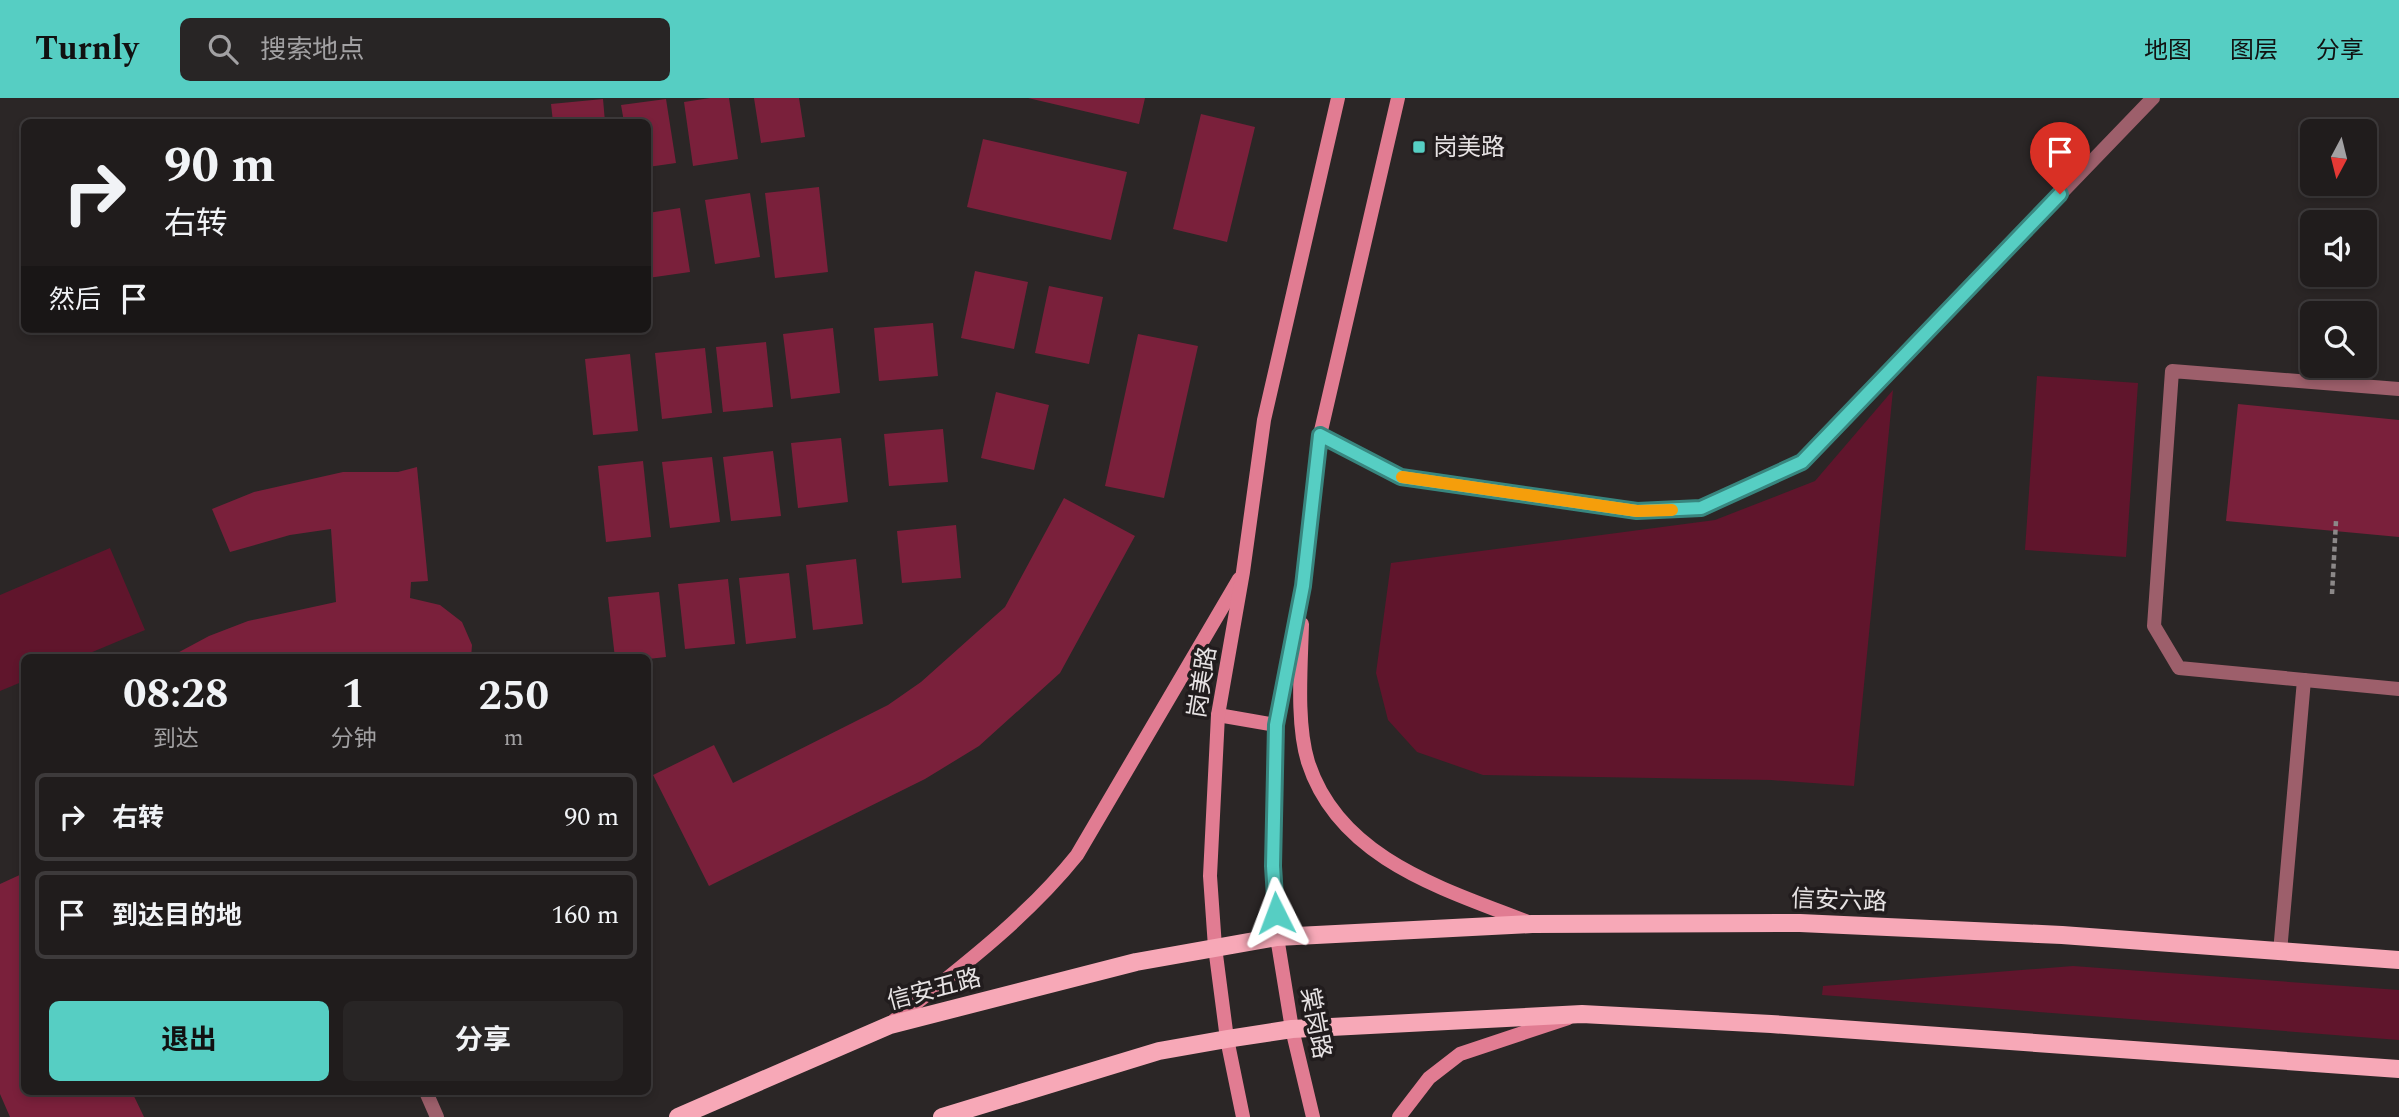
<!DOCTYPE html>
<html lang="zh">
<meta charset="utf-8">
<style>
body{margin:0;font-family:Spectral,"Noto Sans SC",serif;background:#282525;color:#f1f3f6;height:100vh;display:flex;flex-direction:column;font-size:26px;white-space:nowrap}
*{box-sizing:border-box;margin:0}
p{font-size:23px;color:#a2a1a3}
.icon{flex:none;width:38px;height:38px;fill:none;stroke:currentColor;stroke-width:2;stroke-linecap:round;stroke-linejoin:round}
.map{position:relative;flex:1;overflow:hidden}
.sheet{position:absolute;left:21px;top:556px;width:630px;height:441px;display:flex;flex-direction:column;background:#201c1c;border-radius:10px;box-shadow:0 4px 10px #0003,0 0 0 2px #3d3a3b}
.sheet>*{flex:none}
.banner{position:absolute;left:21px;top:21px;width:630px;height:214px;border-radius:10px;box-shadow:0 4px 10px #0003,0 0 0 2px #3d3a3b;background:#201c1c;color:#f1f3f6;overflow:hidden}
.needle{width:46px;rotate:187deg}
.buttons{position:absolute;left:2300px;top:21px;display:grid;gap:14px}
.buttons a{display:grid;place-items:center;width:77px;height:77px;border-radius:10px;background:#201c1c;box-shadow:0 4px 10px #0003,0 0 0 2px #3d3a3b;font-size:35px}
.pin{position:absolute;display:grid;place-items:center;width:60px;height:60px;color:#fff;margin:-72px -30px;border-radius:50% 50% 50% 0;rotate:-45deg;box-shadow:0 0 7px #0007}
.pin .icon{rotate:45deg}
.me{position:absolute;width:77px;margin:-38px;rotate:357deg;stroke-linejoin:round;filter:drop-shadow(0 0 5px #0008)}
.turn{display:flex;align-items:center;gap:24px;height:147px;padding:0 28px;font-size:32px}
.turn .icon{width:91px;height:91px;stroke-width:2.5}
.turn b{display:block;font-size:49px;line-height:60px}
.then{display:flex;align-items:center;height:66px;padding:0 28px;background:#0003;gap:14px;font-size:26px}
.eta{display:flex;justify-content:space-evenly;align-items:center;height:119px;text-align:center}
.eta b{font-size:42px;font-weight:700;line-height:49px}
.primary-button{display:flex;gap:14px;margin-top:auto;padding:14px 28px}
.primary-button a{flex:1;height:80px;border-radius:10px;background:#56cec3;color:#111;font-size:28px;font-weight:700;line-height:80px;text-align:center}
.primary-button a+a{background:#282525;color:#f1f3f6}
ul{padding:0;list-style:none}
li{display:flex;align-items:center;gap:21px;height:88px;margin:0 14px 10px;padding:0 14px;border:4px solid #3d3a3b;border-radius:10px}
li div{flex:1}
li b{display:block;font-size:26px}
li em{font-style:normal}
header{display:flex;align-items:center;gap:42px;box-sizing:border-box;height:98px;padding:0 35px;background:#56cec3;color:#111}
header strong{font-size:33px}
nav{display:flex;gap:38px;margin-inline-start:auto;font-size:24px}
.search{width:490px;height:63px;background:#282525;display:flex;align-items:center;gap:18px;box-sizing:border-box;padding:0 24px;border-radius:10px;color:#a2a1a3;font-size:26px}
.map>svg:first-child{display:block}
</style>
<header>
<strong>Turnly</strong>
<div class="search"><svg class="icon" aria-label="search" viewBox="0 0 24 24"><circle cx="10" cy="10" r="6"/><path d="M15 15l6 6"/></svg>搜索地点</div>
<nav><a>地图</a><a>图层</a><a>分享</a></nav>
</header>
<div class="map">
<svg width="2399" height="1019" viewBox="0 0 2399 1019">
<rect width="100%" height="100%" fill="#2b2626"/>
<!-- green -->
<g fill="#60152c">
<path d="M2037,278L2138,285L2126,459L2025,452Z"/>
<path d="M1893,292L1854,688L1771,682L1483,677L1417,654L1388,622L1376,575L1391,465L1715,422L1815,383Z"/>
<path d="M110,450L145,532L78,560H24V583L0,593V497Z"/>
<path d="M2073,868L2399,892V942L1822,897L1823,888Z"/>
</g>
<!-- building -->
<g fill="#7a203b">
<path d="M710,0H729L738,61L693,68L684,4Z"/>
<path d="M754,0H799L805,39L761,45Z"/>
<path d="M1028,0H1145L1139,26Z"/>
<path d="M603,1L605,24H553L551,6Z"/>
<path d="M666,1L676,65L648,69V24H624L621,7Z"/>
<path d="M1201,16L1255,29L1227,144L1173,131Z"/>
<path d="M983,41L1127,74L1111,142L967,109Z"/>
<path d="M819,89L828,174L775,180L765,95Z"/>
<path d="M750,95L760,159L715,166L705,102Z"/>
<path d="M680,110L690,174L648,180V115Z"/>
<path d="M975,173L1028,184L1014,251L961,240Z"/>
<path d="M1049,188L1103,199L1089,266L1035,255Z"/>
<path d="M933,225L938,278L879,283L874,230Z"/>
<path d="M833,230L840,295L791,301L783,236Z"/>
<path d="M1138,236L1198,248L1164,400L1105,388Z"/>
<path d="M766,244L773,309L723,314L716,249Z"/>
<path d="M705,250L712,315L662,321L655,255Z"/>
<path d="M630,256L638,333L593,337L585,261Z"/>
<path d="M996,294L1049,307L1034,372L981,360Z"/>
<path d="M2238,306L2399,322V439L2226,423Z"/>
<path d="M943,331L948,384L889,388L884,336Z"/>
<path d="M841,340L848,404L798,410L791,345Z"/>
<path d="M773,353L781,418L731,423L723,359Z"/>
<path d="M712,359L720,424L670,430L662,364Z"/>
<path d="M643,363L651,439L606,444L598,368Z"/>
<path d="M417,369L428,483L411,484L410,500L440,507L462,524L472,547L471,560H168L209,538L248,523L336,504L331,431L290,437L230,454L212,411L254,394L343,374H398Z"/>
<path d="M1064,400L1135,438L1060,575L979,648L925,681L709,788L653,677L714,647L733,685L888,607L921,584L1005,509Z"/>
<path d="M956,427L961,480L902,485L897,433Z"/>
<path d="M856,461L863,526L813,532L806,467Z"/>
<path d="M789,475L796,540L746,546L739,480Z"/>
<path d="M728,481L735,546L685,551L678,486Z"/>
<path d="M659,494L666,559L648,561L615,560L608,499Z"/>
<path d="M24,775V994H132L144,1019H10L0,996V786Z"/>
</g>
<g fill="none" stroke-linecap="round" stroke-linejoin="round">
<!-- path -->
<path stroke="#8c8888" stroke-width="4.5" stroke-dasharray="5 3.5" stroke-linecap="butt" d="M2332,496L2336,423"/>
<!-- service -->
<g stroke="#9d5f6b" stroke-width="14">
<path d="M2399,291L2172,273L2154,528L2179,570L2399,591"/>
<path d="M1320,337L1401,379L1637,413L1701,410L1802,364L2153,0"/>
<path d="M2280,854L2304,582"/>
<path d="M426,994L437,1019"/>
</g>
<!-- secondary -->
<g stroke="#e17c92" stroke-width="14">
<path d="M1302,526C1301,568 1296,625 1308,664C1339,761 1444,791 1528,824"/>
<path d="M1218,617L1276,627"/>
<path d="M891,925C956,873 1025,822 1077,757L1239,481"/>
<path d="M1243,1019L1227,941L1215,849L1210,778L1218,617L1243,474L1264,322L1338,0"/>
<path d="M1313,1019L1292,931L1277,839L1273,768L1276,627L1303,488L1320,337L1398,0"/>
<path d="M1399,1019L1429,980L1460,956L1568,920"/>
</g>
<!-- primary -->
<g stroke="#f7a8b7" stroke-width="18">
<path d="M678,1019L890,927L1136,864L1277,839L1532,826L1800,825L2062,837L2399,862"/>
<path d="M942,1019L1159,953L1227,941L1292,931L1582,916L1771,926L2399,971"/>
</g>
</g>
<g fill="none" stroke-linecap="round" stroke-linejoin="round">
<defs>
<path id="route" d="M1276,815L1273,768L1276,627L1303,488L1320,337L1401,379L1637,413L1701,410L1802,364L2060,96"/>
</defs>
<!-- route casing -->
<use href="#route" stroke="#38867f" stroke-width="18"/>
<!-- route -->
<use href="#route" stroke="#56cec3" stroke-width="12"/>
<!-- slow -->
<path stroke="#f59e0b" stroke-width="12" d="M1402,379L1637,413L1672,412"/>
</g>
<!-- markers -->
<rect fill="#56cec3" stroke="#211c1d" stroke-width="2.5" x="1412" y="42" width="14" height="14" rx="3.5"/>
<g text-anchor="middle" stroke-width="7" stroke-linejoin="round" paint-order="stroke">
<!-- poi labels -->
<g font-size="24" fill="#e6e2e3" stroke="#211c1d" text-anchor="start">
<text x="1433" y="57">岗美路</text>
</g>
<!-- street labels -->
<g font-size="24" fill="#e6e2e3" stroke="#211c1d">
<text transform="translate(1202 584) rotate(-81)" y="8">岗美路</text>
<text transform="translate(1839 802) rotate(2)" y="8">信安六路</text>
<text transform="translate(934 891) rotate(-15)" y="8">信安五路</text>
<text transform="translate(1316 925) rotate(79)" y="8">棠岗路</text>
</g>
</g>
</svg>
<div class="buttons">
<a><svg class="needle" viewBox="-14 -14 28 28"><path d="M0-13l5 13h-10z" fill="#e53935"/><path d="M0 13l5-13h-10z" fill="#a2a1a3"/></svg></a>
<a><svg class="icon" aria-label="sound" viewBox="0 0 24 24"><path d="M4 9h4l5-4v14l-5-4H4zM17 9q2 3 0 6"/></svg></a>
<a><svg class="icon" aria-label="search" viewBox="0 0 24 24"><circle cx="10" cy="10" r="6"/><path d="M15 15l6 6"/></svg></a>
</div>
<div class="pin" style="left:2060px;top:96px;background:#d93025"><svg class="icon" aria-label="arrive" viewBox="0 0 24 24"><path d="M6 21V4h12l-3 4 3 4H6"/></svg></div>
<svg class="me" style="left:1276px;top:815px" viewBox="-20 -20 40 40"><path d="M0-17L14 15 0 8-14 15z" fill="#56cec3" stroke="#fff" stroke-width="4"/></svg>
<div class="banner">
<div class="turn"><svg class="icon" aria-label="right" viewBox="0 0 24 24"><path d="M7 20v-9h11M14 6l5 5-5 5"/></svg><div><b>90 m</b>右转</div></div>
<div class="then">然后<svg class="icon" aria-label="arrive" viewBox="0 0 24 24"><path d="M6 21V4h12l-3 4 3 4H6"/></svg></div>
</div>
<section class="sheet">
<div class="eta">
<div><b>08:28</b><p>到达</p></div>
<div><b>1</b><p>分钟</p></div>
<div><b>250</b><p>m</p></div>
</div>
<ul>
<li><svg class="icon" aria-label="right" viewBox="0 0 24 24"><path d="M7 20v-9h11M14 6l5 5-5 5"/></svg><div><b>右转</b></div><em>90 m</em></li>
<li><svg class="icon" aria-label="arrive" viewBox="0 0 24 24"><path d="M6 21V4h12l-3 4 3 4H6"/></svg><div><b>到达目的地</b></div><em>160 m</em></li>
</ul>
<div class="primary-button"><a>退出</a><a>分享</a></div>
</section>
</div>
